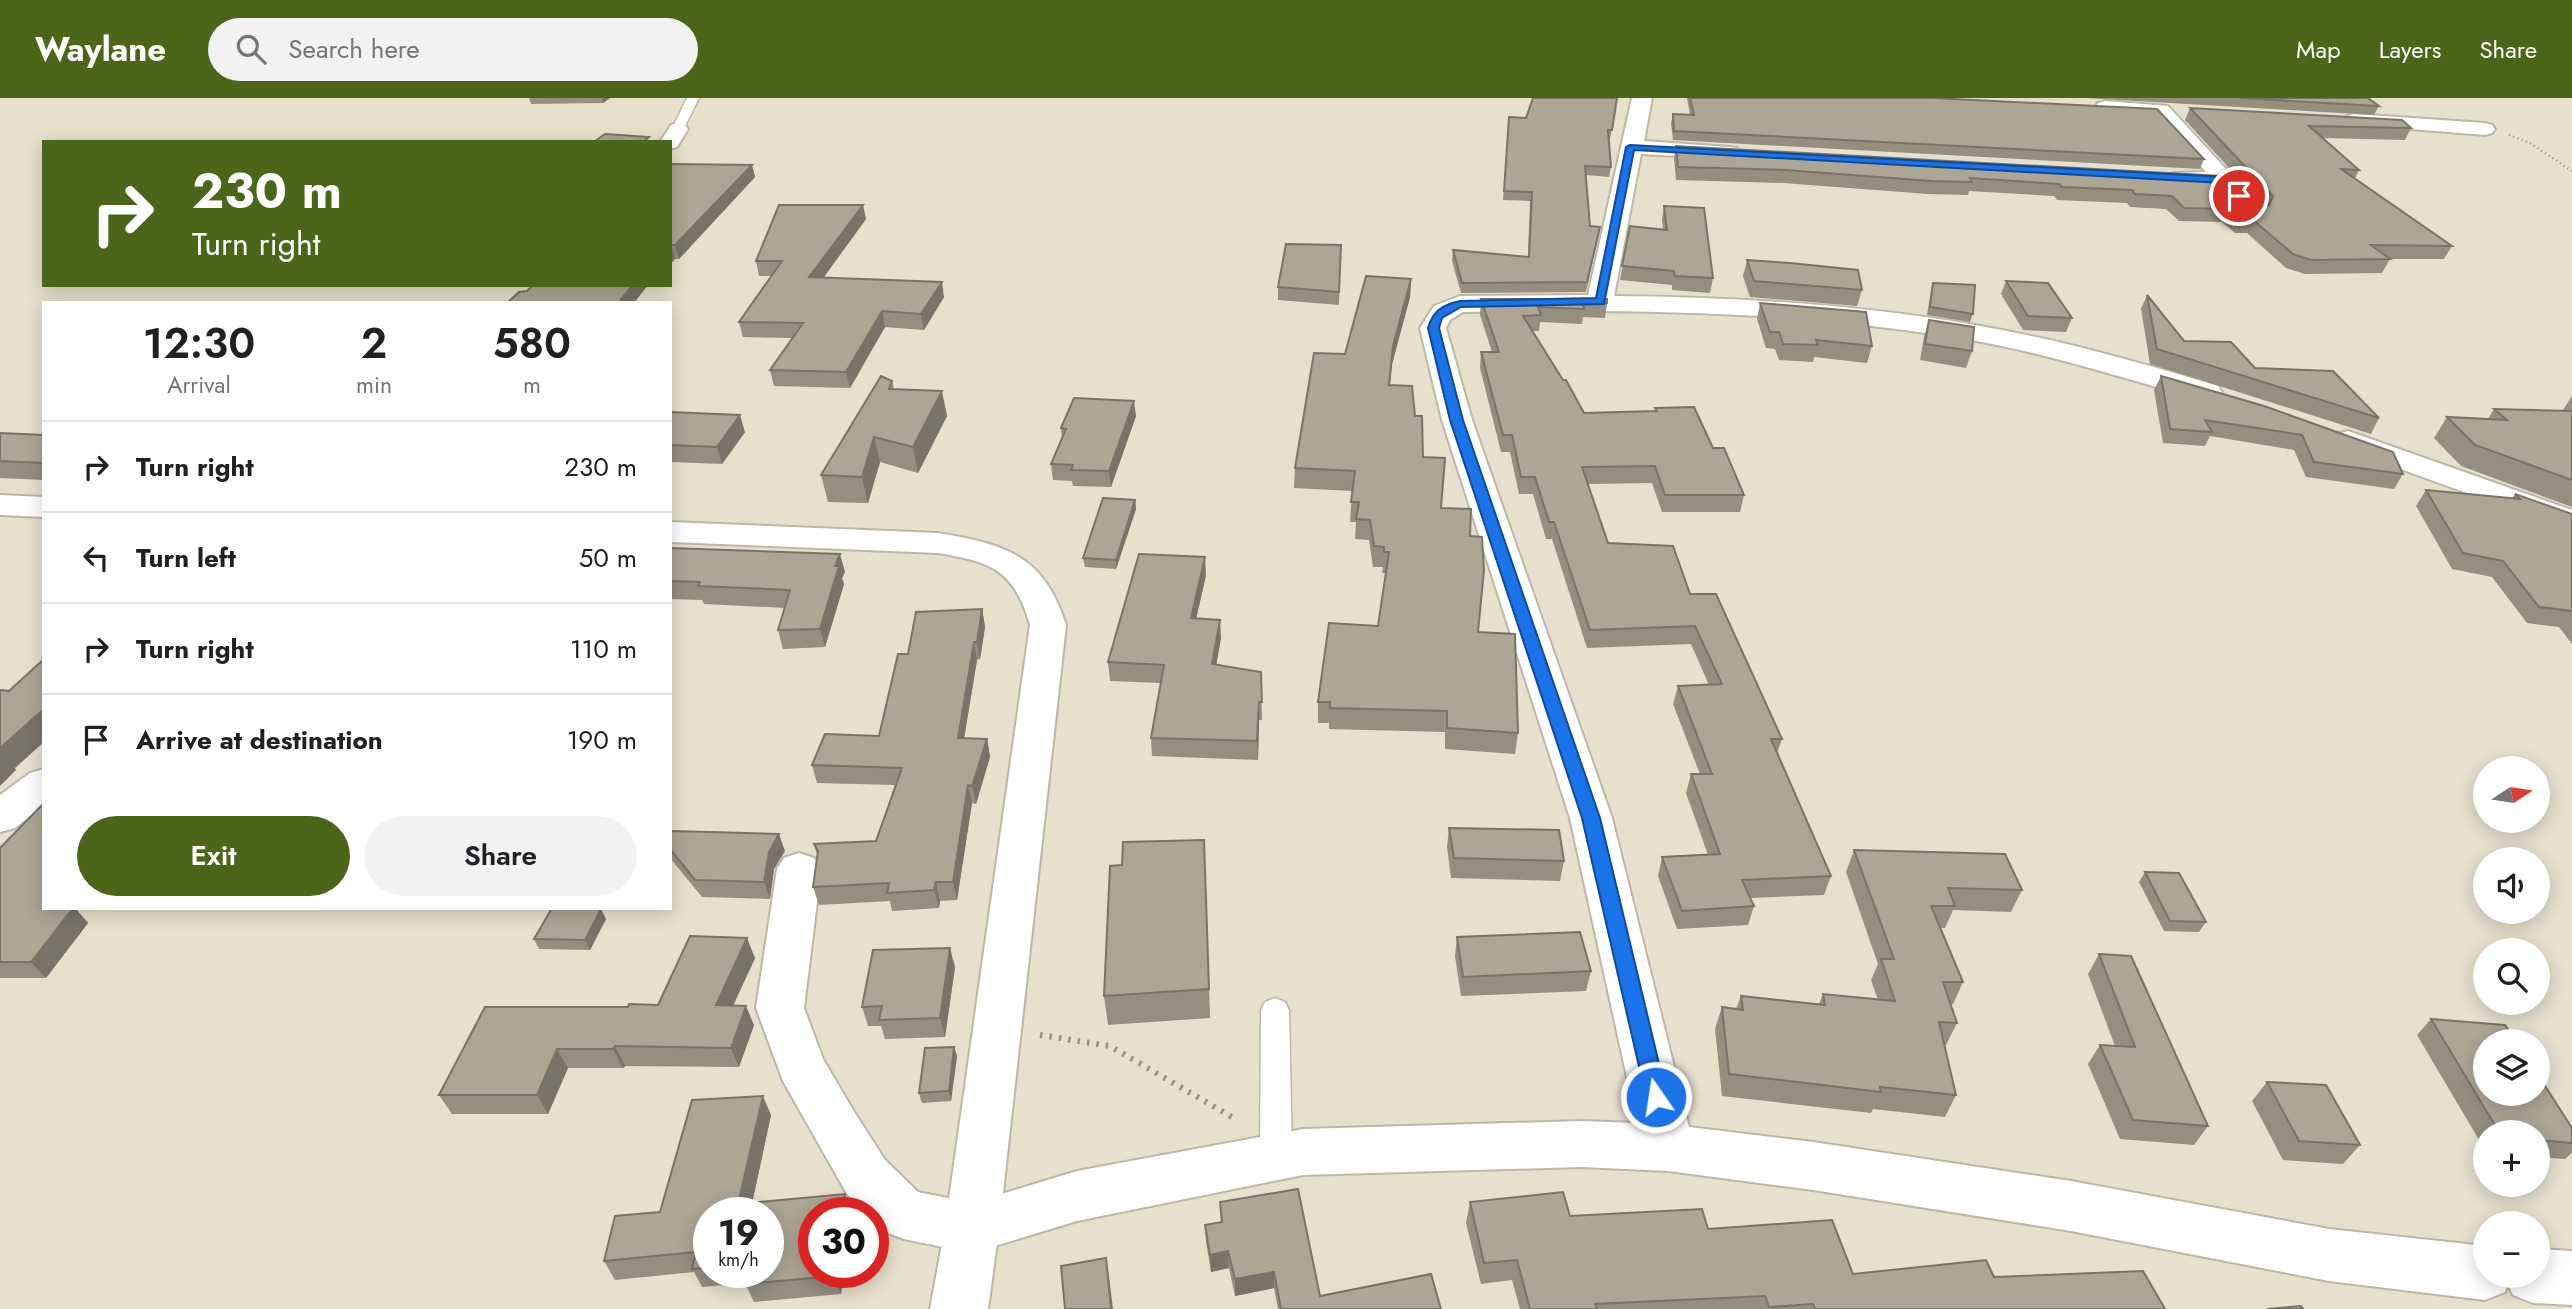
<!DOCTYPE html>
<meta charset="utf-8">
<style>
body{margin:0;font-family:Jost,sans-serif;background:#f2f2f2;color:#202124;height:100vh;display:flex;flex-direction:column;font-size:26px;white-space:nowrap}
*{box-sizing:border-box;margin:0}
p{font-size:23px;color:#757577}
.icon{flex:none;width:38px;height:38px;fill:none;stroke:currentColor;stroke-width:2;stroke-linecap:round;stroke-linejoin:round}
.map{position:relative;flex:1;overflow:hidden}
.side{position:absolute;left:42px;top:203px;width:630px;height:609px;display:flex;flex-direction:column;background:#fff;border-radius:0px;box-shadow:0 4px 18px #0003}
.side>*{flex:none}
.banner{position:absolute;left:42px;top:42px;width:630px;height:147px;border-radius:0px;box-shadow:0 4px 18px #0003;background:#4a6719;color:#fff;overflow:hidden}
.needle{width:46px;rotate:78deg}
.tools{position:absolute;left:2473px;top:658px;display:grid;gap:14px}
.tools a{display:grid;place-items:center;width:77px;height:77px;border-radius:50%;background:#fff;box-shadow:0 4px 18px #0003;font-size:35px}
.speed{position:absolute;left:693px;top:1099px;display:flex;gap:14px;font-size:35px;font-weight:700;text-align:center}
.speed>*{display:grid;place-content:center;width:91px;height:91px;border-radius:50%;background:#fff;box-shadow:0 4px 18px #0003;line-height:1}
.speed small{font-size:18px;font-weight:400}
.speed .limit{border:10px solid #d22;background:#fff;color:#111}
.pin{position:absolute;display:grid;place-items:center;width:60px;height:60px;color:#fff;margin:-30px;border:4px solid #fff;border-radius:50%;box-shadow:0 2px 7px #0007}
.me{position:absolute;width:77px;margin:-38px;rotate:347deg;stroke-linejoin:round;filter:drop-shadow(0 0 5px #0008)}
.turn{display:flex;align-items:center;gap:24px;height:147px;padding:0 35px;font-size:32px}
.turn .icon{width:91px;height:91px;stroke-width:2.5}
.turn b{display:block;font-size:49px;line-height:60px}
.eta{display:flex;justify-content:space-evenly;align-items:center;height:119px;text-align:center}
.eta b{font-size:42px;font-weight:600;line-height:49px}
.action{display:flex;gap:14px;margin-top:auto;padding:14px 35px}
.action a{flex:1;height:80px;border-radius:42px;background:#4a6719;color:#fff;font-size:28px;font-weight:600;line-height:80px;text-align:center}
.action a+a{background:#f2f2f2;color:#202124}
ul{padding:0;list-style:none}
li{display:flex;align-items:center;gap:21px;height:91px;padding:0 35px;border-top:2px solid #e0e0e0}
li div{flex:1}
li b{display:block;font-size:26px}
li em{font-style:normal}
header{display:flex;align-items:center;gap:42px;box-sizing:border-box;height:98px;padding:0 35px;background:#4a6719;color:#fff}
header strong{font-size:33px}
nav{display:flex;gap:38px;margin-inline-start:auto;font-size:24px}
.search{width:490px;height:63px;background:#f2f2f2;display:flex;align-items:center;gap:18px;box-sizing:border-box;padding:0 24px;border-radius:38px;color:#757577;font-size:26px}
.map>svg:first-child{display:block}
</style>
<header>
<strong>Waylane</strong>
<div class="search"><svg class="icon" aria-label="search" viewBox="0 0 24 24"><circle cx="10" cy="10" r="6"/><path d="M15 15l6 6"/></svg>Search here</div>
<nav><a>Map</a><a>Layers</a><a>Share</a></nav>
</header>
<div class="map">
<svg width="2572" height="1211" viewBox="0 0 2572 1211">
<rect width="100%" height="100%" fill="#e7e0cd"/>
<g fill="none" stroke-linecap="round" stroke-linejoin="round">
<defs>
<g id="service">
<path d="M687,0H699L682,34H674L672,31Z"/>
<path d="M1275,900L1285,904L1289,912L1292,1059L1287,1069L1276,1073L1265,1069L1260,1059L1261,912L1265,904Z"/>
</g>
<g id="minor">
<path d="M1632,0H1652L1644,43L1729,49L1737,50L1740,55L1737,60L1729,61L1641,56L1614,198C1735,199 1856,206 1975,227C2057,241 2138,264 2218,288L2222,294L2218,300L2208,303C2130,283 2055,257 1976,243C1807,213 1634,211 1463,214L1450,222L1446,230L1472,322L1612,720L1689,1029L1813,1044L2071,1083L2329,1131L2485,1148V1178H2538V1151L2572,1153V1207L2533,1205L2513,1197L2508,1186L2505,1194L2485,1202L2329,1183L2071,1133L1813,1092L1668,1073L1581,1069L1303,1077L1077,1123L972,1155L904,1141L885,1134L873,1122V1115H866L847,1096L783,983L756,910L777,771L784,760L799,755L814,760L821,771L804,910L823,961L853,1012L885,1062L918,1094L972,1105L1077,1073L1303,1031L1581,1023L1637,1025L1570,720L1442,322L1420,230L1434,208L1460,198L1588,197Z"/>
<path d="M2105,3L2168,8L2236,82L2233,87L2225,89L2173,85L2170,80L2173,75L2206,74L2155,18L2098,13L2095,9L2098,5Z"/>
<path d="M2354,16L2485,25L2492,27L2495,31L2492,35L2485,37L2347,26L2344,22L2347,18Z"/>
<path d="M678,25L685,27L688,31L677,49L670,51V44H660L671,27Z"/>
<path d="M2348,333L2572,412V433L2337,348L2333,342L2337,336Z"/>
<path d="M44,671V707L15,730L0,734V697L30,675Z"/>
</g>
<g id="tertiary">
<path d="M0,397L44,399V419L0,417Z"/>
<path d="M670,424L938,435C1005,446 1044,457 1066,527L999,1130L988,1211H930L945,1130L1030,527C1014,472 992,464 938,455L670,444Z"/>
</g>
</defs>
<!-- service casing -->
<use href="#service" stroke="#beb7a5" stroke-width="3"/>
<!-- minor casing -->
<use href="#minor" stroke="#beb7a5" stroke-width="4"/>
<!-- tertiary casing -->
<use href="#tertiary" stroke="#beb7a5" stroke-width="4"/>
<!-- path-far1 -->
<path stroke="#979183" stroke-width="2.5" stroke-dasharray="1 3.5" stroke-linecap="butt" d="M2509,37L2530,45L2572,73"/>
<!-- path -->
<path stroke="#979183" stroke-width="6" stroke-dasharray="2.5 7" stroke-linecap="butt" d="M1040,937L1110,948L1237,1022"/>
<!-- service -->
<use href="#service" fill="#fff" fill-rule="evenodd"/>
<!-- minor -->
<use href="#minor" fill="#fff" fill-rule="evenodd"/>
<!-- tertiary -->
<use href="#tertiary" fill="#fff" fill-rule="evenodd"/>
</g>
<!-- wall -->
<g fill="#958f7f" fill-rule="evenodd">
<path d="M529,0H610L603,5L531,6Z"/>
<path d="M1617,0L1610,41H1609L1611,69L1609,79L1586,77L1590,128L1598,139L1586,194L1461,195L1452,163L1453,152L1528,159L1530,103L1503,102L1509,19L1526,20Z"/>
<path d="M1687,0H1933L2204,61L2200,71L1673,42L1671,25L1673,16L1690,17Z"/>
<path d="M2086,0H2368L2379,8L2374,17Z"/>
<path d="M2190,10L2411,30L2405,42L2323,40L2359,72L2355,80L2452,148L2444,161H2389H2390L2382,175L2305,176L2286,170L2247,135H2235L2222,124L2179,123L2166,111L2130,109L2127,105L2057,102L2054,98L1969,93L1968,97L1928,96L1783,85L1676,82L1674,60L1676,48L2241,99L2260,108H2264L2185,22Z"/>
<path d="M670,66L752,67L755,79L679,161H675L670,166Z"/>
<path d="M1664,108L1713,180L1710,195L1672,192V187L1620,182L1630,128L1663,131L1662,121Z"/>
<path d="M866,121L823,180L944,199L924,232L885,229L850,290L774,288L770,272L792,240L743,239L739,224L772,178H759L756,163Z"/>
<path d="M1341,147L1339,207L1278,202V189Z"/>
<path d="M1747,162L1862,192L1857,208L1750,199L1743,178Z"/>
<path d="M1411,181L1410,199L1392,266L1390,287L1415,318L1423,359L1441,410L1470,438L1478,534L1518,635L1515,656L1445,651V634L1329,631V625H1318V604L1378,528L1386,475H1382L1383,469H1373L1369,442L1355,441L1356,424H1350L1352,393L1294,390L1295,370L1345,256Z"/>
<path d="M2006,183L2072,220L2066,234L2023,232L2001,196Z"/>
<path d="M1933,185L1973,216L1970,224L1927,217L1931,193Z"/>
<path d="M2147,197L2184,243L2379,320L2371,336L2150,266L2141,211Z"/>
<path d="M1481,201L1607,205L1605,220L1583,219L1582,226L1540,224L1539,233H1532L1584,315L1654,313L1655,310L1713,350L1744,397L1740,414H1662L1652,385L1588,386L1608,445L1690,496L1782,641L1777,655L1831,778L1824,797L1750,800L1754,808L1748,827L1677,831L1658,778L1662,759L1708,757L1686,695L1691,676H1700L1673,606L1678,588L1709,587L1691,546L1587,550L1552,441H1546L1533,396H1519L1510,354H1501L1480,270L1481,254H1492L1480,217Z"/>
<path d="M1760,205L1872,248L1867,265L1814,259L1813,264L1779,262L1775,251L1766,250L1757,221Z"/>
<path d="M1929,222L1972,253L1966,270L1920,262L1924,239Z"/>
<path d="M2161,278L2403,376L2394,391L2306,379L2294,352L2210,338L2205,348L2163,345L2154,292Z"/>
<path d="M892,283L894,291L947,318L918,375L880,364L868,405L828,404L821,377Z"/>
<path d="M2572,298V409L2461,368L2434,340L2447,319L2488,321L2494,311L2564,313L2563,312Z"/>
<path d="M670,314L745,334L722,366L670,364Z"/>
<path d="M1136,318L1111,389L1073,388L1072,383L1053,382L1051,366L1062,340L1061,330Z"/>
<path d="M0,335L44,337V382L0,380Z"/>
<path d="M2426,392L2512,400L2515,396L2572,416V546L2559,529L2527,525L2492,479L2452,471L2416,408Z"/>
<path d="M1135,402L1136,411L1116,471L1085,469L1083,460Z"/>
<path d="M670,450L845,474L842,480L844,486L825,549L783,551L778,532L785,510L704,506L702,502L670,501Z"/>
<path d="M1206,477L1196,521L1221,540L1216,567L1261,574L1262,622H1259L1258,662L1152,658L1151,640L1161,585L1110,583L1108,564Z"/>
<path d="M982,511L985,529L980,561L977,562L964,641H987L990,659L976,706L972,705L957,802L940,803L939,810L892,813L890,803L819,807L813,789L817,757L814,746L876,743L895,687L817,685L812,667L879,638L908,556Z"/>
<path d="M1449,730L1564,763L1560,783L1451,780L1447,749Z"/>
<path d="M670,733L785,753L774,771L770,801L702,799L670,760Z"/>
<path d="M0,750L44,810H75L88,825L46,880H0Z"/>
<path d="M1854,752L2022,792L2011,814L1953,812L1945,830H1940L1963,884L1953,906H1950L1957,925L1946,947H1944L1956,997L1945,1019L1873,1011L1871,1015L1722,998L1715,931L1722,909L1736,911L1741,898L1819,906L1823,896L1878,902L1871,882L1878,866L1846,774Z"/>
<path d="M1205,770L1210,920L1108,927L1104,898Z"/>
<path d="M2145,774L2206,824L2199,834L2164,833L2139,784Z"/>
<path d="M606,821L590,852L539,851L534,841Z"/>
<path d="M1457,839L1591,873L1586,893L1461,898L1455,858Z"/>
<path d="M2099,856L2208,1028L2194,1047L2120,1041L2088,966L2100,947L2115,948L2088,876Z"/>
<path d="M755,860L733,908L754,927L739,969L625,968L623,970H568L548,1016H452L439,997L628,909L658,907Z"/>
<path d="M955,869L945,939L885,941L881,928H868L862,909Z"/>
<path d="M2431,921L2572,1030V1055L2565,1061L2538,1059V1034H2485V1052L2417,937Z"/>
<path d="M954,949L957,958L951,1003L922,1005L919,995Z"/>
<path d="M2267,984L2360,1047L2343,1066L2283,1062L2252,1003Z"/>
<path d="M771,1017L752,1105L845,1096L852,1115L841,1196L754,1204L745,1185L702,1189L694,1174L615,1182L604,1163ZM709,1115L768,1174H709Z"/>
<path d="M1220,1104L1320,1198L1441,1211H1278L1274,1190L1235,1198L1229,1170L1211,1174L1206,1144L1205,1127L1221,1125Z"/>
<path d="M1470,1104L1570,1118L1708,1131L1853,1176L1994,1179L2165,1211H1520L1512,1182L1481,1186L1466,1125Z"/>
</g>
<!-- shaded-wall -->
<g fill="#797468">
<path d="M602,0H610L603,5Z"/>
<path d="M752,67L755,79L679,161L675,147Z"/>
<path d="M863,107L866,121L813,194L809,179Z"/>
<path d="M671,147L675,161L670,166Z"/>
<path d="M1411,181L1410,199L1392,266L1388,306L1393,248Z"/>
<path d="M942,184L944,199L924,232L921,216Z"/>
<path d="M633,187H648L634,205H618Z"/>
<path d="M882,213L885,229L850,290L846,274Z"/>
<path d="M942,293L947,318L918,375L913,349Z"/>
<path d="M1134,303L1136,318L1111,389L1109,373Z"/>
<path d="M740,317L745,334L722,366L717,349Z"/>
<path d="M874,339L880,364L868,405L862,379Z"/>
<path d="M1135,402L1136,411L1116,471V462Z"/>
<path d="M840,456L845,474L842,480L844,486L825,549L820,531L835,468Z"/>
<path d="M1205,459L1206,477L1192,539L1191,520Z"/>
<path d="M982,511L985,529L980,561L977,544Z"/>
<path d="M1220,522L1221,540L1213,585L1212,566Z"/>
<path d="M974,544L977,562L961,658L958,640Z"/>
<path d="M1259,604V622L1258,662L1257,643Z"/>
<path d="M44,611V644L15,670L16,672L0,688V650Z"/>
<path d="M987,641L990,659L976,706L972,688Z"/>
<path d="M968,687L972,705L957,802L953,784Z"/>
<path d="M779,736L785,753L774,771L770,801L764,784L769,754Z"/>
<path d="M936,784L940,803L939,810L934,792Z"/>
<path d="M50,810H75L88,825L46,880L31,864Z"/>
<path d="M601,811L606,821L590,852L585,842Z"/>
<path d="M747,840L755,860L724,927L716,907Z"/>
<path d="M950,850L955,869L945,939L940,920Z"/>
<path d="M746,908L754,927L739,969L731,950Z"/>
<path d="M615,948L625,968L623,970L613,951Z"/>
<path d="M954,949L957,958L951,1003L949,993Z"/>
<path d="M557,951L568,970L548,1016L537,997Z"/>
<path d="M763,998L771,1017L750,1115L738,1106Z"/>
<path d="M845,1096L852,1115H842Z"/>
<path d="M1228,1153L1229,1170L1211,1174L1210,1157Z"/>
<path d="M1106,1160L1109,1179L1113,1211H1111Z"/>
<path d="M834,1174H844L841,1196L834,1178Z"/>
<path d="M1274,1174V1190L1235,1198V1181Z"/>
</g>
<!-- building -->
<g fill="#ada694" stroke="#797468" stroke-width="2">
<path d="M1533,0H1617L1612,32H1608L1611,69L1585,68L1590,128L1600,129L1587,184L1462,185L1453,152L1529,159L1532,94L1504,93L1509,19L1526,20Z"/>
<path d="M1690,0H1933L2157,11L2204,61L1674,33L1673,16L1694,17Z"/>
<path d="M2240,0H2368L2379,8Z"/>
<path d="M2190,10L2402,22L2411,30L2309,28L2359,72L2341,71L2452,148L2371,147L2390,161L2311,162L2293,156L2253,122H2241L2228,111L2184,110L2172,98L2135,96L2132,92L2062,89L2059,86L1970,80L1972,84L1931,83L1786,72L1678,69L1676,48L2223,78L2241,99L2260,108L2269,107L2273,98Z"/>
<path d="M605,36L649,39L643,44H594Z"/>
<path d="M670,66L752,67L675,147H670Z"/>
<path d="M779,107H863L809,179L942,184L921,216L882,213L846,274L770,272L803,225L739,224L782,163H756Z"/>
<path d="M1664,108L1704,110L1713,180L1675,178L1674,173L1622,168L1630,128L1667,132Z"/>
<path d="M1286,146L1341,147L1339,194L1278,189Z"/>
<path d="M1747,162L1790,165L1858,172L1862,192L1754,183Z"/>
<path d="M1366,178L1411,181L1393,248L1389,287L1412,288L1415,318H1422L1423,359L1445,360L1441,410L1471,411L1470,438L1482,439L1484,472L1478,534L1515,536L1518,635L1447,630V613L1330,610V604H1318L1329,525L1378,528L1389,454H1384V449L1374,448L1370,422L1356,421L1359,404H1351L1355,373L1295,370L1314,255L1345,256Z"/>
<path d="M2006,183L2048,185L2072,220L2028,218Z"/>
<path d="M1933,185L1975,187L1973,216L1930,209Z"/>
<path d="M533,187H633L618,205H507L519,194L527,193Z"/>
<path d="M2147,197L2184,243L2231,244L2255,270L2333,273L2379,320L2157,251Z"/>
<path d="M1481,201H1607V205L1583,204L1584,211L1538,209L1541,217L1523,218L1563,282H1566L1584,315L1657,313L1655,310L1694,309L1713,350H1724L1744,397H1665L1655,368L1582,369L1608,445L1673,448L1690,496H1716L1782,641H1771L1831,778L1742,782L1754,808L1682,813L1662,759L1720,756L1691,676H1712L1678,588L1722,586L1695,528L1590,532L1554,424H1549L1535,379H1521L1512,337H1503L1481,254H1499Z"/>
<path d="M1760,205L1866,214L1872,248L1816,242L1818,247L1783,246L1779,234H1770Z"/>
<path d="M1929,222L1974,229L1972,253L1925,246Z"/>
<path d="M881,278L892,283L889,291L942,293L913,349L874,339L862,379L821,377Z"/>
<path d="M2161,278L2264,308L2393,354L2403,376L2314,364L2302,337L2205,322L2212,334L2170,331Z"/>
<path d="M1074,300L1134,303L1109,373L1071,372L1073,367L1051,366L1066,331L1061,330Z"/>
<path d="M2494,311L2572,313V382L2475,347L2447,319L2507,322Z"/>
<path d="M670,314L740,317L717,349L670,347Z"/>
<path d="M0,335L44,337V365L0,363Z"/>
<path d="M2426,392L2520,401L2515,396L2572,416V513L2539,509L2503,463L2463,455Z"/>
<path d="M1103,400L1135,402L1116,462L1083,460Z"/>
<path d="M670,450L840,456L835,468H839L820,531L778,532L790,492L698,488L700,484L670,483Z"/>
<path d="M1139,456L1205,459L1191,520L1220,522L1212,566L1261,574L1262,604H1259L1257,643L1151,640L1164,567L1108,564Z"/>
<path d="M982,511L977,544H974L958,640L987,641L972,688L968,687L953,784H936L934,792L887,795L889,785L813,789L818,753L814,746L876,743L902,670L812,667L825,636L879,638L898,556H908L916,514Z"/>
<path d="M44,561V611L0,650V592L9,593Z"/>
<path d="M44,705V810H73L31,864H0V750Z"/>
<path d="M1449,730L1559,732L1564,763L1454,760Z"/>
<path d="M670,733L710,734L779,736L769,754L764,784L695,782L670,751Z"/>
<path d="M1204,742L1209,891L1104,898L1110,768L1122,767L1123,744Z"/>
<path d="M1854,752L2005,756L2022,792L1948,790L1955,808H1931L1963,884H1943L1957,925L1939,924L1956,997L1880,989L1881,994L1729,976L1722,909L1743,912L1741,898L1825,907L1823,896L1895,903L1881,861H1894Z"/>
<path d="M2145,774L2179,775L2206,824L2170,823Z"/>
<path d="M552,810H587L601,811L585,842L534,841Z"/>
<path d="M1580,834L1591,873L1463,879L1457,839Z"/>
<path d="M690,838L747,840L716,907L746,908L731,950L615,948L613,951H557L537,997H439L485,909H628L629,906L658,907Z"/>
<path d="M950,850L940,920L879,922L882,908L862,909L873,852Z"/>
<path d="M2099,856L2131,858L2208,1028L2133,1022L2100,947L2135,949Z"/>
<path d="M2431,921L2505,927L2516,943H2485V996H2538V977L2572,1030V1045L2538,1042V1034H2499Z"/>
<path d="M954,949L949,993L919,995L925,950Z"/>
<path d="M2267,984L2326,987L2360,1047L2299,1043Z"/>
<path d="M763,998L738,1106L845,1096L842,1115H814V1174H834V1178L745,1186L747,1174H768V1115H709V1169L692,1171L696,1154L604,1163L615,1118L660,1114L692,1002Z"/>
<path d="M1298,1091L1320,1198L1431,1176L1441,1211H1281L1274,1174L1235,1181L1228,1153L1210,1157L1205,1127L1222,1124L1220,1104Z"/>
<path d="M1563,1094L1570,1118L1702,1111L1708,1131L1832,1122L1853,1176L1986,1162L1994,1179L2143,1173L2165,1211H1815L1813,1206L1769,1209L1765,1198L1595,1206L1597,1211H1530L1517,1162L1484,1165L1470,1104Z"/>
<path d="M1106,1160L1111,1211H1065L1061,1168Z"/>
<path d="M2301,1208L2303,1211H2267Z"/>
</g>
<!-- route -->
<path fill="#1a73e8" stroke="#114b97" stroke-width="2" d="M1630,47L2225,79L2244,98L2236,100L2222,85L1634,52L1604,206L1461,209L1442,220L1439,230L1463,322L1600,720L1667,999L1664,1005L1656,1008L1649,1005L1646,999L1582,720L1450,322L1428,230C1433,212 1443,207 1460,203L1596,200L1626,49Z"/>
</svg>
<div class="tools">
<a><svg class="needle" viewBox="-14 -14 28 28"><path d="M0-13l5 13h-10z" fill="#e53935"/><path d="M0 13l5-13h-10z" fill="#757577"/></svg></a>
<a><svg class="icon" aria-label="sound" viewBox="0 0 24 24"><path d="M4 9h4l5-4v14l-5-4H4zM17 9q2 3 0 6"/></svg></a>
<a><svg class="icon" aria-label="search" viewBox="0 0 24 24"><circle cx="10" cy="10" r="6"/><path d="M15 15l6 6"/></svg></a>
<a><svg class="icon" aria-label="layers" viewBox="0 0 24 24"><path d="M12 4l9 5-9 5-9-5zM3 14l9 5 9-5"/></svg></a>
<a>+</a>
<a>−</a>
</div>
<div class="speed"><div>19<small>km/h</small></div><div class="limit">30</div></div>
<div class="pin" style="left:2239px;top:98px;background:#d93025"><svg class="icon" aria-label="arrive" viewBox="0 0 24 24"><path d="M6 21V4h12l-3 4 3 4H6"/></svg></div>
<svg class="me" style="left:1656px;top:999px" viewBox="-20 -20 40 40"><circle r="17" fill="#1a73e8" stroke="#fff" stroke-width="3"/><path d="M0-11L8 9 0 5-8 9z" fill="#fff"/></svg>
<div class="banner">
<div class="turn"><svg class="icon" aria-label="right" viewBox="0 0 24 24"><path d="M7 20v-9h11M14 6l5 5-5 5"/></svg><div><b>230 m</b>Turn right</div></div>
</div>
<section class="side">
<div class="eta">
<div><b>12:30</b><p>Arrival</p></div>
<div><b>2</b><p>min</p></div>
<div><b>580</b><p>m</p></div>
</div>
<ul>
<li><svg class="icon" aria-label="right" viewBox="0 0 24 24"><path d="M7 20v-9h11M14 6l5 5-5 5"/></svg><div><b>Turn right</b></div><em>230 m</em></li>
<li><svg class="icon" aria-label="left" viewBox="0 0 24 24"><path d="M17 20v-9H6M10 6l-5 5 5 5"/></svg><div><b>Turn left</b></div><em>50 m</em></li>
<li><svg class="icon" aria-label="right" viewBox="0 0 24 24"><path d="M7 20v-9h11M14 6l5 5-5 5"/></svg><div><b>Turn right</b></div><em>110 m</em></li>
<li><svg class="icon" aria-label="arrive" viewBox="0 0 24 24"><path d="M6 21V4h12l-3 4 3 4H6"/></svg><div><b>Arrive at destination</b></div><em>190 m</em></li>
</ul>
<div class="action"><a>Exit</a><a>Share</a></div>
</section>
</div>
